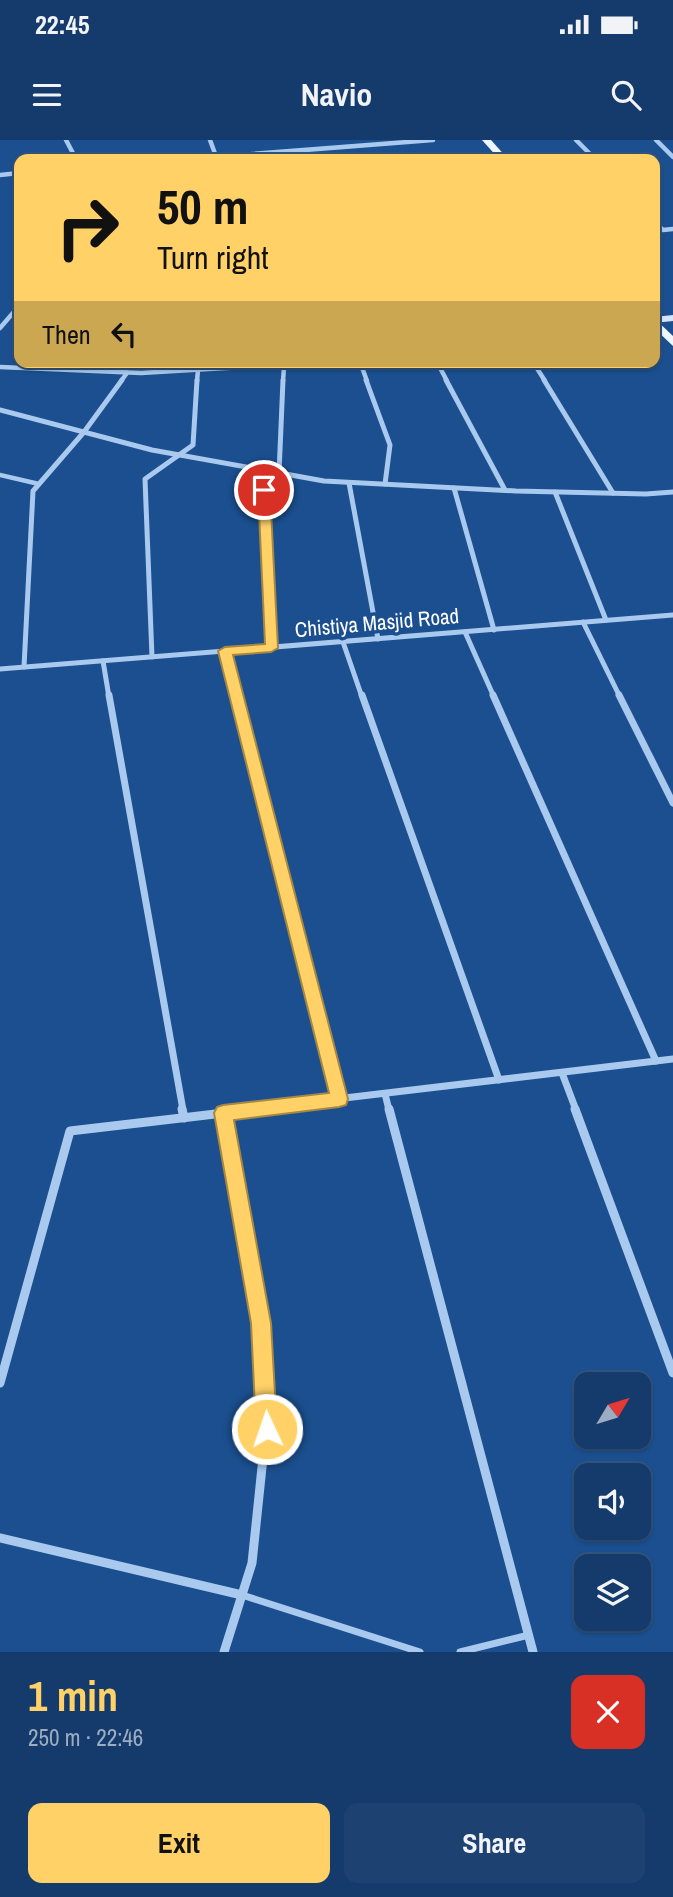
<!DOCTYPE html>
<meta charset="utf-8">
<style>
body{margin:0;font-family:"Archivo Narrow",sans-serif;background:#1d4271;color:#f1f3f6;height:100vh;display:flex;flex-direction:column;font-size:26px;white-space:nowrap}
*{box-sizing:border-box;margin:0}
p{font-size:23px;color:#9dadc1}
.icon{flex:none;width:38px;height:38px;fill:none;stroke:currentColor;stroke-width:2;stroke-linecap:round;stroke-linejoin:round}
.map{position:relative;height:1512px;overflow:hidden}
.drawer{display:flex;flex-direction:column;background:#143b6b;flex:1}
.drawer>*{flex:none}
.guide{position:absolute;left:14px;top:14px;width:646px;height:214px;border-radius:14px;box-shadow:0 2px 5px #0004,0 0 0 2px #33557e;background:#ffd166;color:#111;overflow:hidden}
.needle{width:46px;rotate:52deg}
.buttons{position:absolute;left:574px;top:1232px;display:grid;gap:14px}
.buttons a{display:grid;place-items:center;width:77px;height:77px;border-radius:14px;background:#143b6b;box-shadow:0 2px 5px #0004,0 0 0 2px #33557e;font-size:35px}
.pin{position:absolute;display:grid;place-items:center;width:60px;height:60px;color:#fff;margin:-30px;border:4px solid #fff;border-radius:50%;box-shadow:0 2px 7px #0007}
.me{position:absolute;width:77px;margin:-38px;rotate:357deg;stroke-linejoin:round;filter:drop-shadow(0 0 5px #0008)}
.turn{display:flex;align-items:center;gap:24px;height:147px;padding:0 28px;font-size:32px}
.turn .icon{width:91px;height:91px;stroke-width:2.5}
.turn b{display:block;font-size:49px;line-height:60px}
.then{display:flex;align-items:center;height:66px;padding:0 28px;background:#0003;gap:14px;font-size:26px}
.round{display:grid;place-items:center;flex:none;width:74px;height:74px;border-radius:14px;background:#1d4271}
.headline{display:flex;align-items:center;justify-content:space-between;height:119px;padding:0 28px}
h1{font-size:42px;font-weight:700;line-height:52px;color:#ffd166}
.primary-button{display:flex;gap:14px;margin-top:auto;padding:14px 28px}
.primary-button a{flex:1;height:80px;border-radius:14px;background:#ffd166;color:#111;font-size:28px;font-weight:700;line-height:80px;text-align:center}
.primary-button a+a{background:#1d4271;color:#f1f3f6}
.status{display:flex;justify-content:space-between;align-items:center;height:49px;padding:0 35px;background:#143b6b;direction:ltr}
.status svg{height:19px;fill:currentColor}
header{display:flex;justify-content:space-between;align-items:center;height:91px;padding:0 28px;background:#143b6b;font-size:32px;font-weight:700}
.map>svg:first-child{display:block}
</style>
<div class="status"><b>22:45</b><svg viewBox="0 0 49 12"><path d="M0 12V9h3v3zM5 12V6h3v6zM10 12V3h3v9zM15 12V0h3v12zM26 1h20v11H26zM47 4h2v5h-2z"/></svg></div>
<header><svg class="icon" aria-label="menu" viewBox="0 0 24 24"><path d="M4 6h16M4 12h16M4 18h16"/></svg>Navio<svg class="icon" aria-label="search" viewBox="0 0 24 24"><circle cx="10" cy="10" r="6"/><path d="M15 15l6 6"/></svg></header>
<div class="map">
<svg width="673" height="1512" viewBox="0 0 673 1512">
<rect width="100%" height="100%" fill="#1b4f8f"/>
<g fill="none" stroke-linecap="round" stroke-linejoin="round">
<!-- lane-far1 -->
<path stroke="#a9c9ee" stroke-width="4.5" d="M0,335L39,344"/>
<!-- lane -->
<g stroke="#a9c9ee" stroke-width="7">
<path d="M242,1455L420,1512"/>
<path d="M460,1512L529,1495"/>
</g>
<!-- street-far3 -->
<g stroke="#a9c9ee" stroke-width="4.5">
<path d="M66,0L76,19"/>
<path d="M210,0L217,19"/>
<path d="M576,0L595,19"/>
<path d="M656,0L673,17"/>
<path d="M188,19L433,0"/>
<path d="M0,35L19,33"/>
<path d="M654,81L663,90L673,89"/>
<path d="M0,188L19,166"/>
<path d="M360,222L367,241"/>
<path d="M437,222L447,241"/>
<path d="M533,222L545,241"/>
<path d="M0,227L141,233L327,222"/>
<path d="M121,241L127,233"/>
<path d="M197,241L198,230"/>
<path d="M283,241L284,227"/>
</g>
<!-- street-far2 -->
<g stroke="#a9c9ee" stroke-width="5">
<path d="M366,240L390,305L385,344"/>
<path d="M446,240L505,350"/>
<path d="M544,240L613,353"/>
<path d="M0,270L152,310L324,341L516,351L646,354L673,352"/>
<path d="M349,343L378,499"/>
<path d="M454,348L494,490"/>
<path d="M555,352L606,480"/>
<path d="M583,482L620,557"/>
<path d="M465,492L494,557"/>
<path d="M343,502L362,557"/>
<path d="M271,507L264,350L279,333L283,240"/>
<path d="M225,511L237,557"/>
<path d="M152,517L145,339L193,305L197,240"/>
<path d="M103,521L109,557"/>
<path d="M24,527L33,351L84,292L122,240"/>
<path d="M0,529L673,475"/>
</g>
<!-- street-far1 -->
<g stroke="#a9c9ee" stroke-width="7">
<path d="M109,555L183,970"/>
<path d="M236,555L339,959"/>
<path d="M362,555L499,940"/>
<path d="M493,555L656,921"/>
<path d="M619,555L673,663"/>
<path d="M562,933L576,970"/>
<path d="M385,954L389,970"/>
<path d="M244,970L673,919"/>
</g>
<!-- street -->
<g stroke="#a9c9ee" stroke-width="9">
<path d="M182,969L184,978"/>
<path d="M389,969L533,1512"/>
<path d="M575,969L673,1233"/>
<path d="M223,973L261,1183L266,1289L252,1423L224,1512"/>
<path d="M0,1243L70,991L258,969"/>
<path d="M0,1398L242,1455"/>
</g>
<!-- secondary -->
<path fill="#d6e6fa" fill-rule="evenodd" d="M673,175V181L654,183V177Z"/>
<!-- primary -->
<g fill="#f0f6ff" fill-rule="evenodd">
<path d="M482,0H491L508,19H499Z"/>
<path d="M654,178L673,196V206L654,188Z"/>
</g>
</g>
<!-- route -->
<path fill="#ffd166" stroke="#a68842" stroke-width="2" d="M264,347L270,350L278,508L271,512L233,515L348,959L346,965L339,967L234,980L271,1183L277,1289L274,1296L267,1299L259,1296L256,1289L251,1183L214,973L217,967L223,965L329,953L218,511L225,507L265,504L258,350Z"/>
<g text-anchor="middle" stroke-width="7" stroke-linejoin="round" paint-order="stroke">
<!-- street labels -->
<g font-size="21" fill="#fff" stroke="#1b4f8f">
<text transform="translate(377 483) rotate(-5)" y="7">Chistiya Masjid Road</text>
</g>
</g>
</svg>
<div class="buttons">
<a><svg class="needle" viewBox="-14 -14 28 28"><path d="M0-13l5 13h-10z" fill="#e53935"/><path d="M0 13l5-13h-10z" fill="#9dadc1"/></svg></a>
<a><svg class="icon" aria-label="sound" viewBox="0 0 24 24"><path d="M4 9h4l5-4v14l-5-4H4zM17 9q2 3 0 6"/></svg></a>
<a><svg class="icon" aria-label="layers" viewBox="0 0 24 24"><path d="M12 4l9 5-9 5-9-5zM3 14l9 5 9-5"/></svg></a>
</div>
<div class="pin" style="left:264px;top:350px;background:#d93025"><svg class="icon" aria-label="arrive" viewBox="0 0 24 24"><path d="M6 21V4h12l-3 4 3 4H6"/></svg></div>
<svg class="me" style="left:267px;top:1289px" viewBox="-20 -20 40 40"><circle r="17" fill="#ffd166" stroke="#fff" stroke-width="3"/><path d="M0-11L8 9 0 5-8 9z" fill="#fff"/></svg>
<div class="guide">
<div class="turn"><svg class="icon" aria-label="right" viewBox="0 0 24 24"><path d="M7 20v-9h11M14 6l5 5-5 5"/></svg><div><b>50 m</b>Turn right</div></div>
<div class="then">Then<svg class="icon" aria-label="left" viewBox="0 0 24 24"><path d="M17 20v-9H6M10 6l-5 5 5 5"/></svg></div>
</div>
</div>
<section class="drawer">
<div class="headline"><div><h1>1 min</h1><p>250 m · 22:46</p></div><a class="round" style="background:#d93025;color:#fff"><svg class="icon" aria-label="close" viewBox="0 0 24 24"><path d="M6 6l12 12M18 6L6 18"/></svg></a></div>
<div class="primary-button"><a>Exit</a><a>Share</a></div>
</section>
